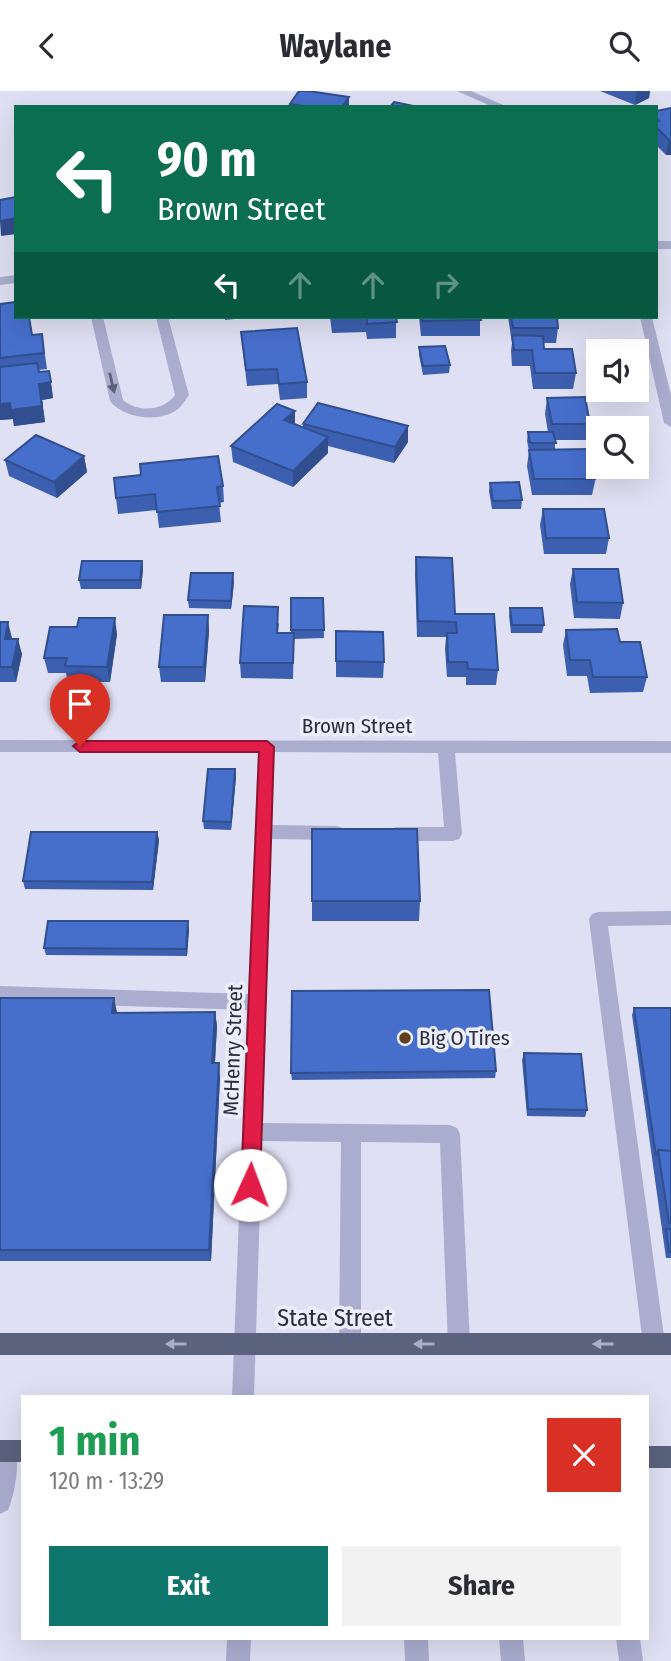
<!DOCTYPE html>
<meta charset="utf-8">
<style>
body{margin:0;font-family:"Fira Sans Condensed",sans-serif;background:#f2f2f3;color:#2b2b33;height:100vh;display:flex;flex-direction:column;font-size:26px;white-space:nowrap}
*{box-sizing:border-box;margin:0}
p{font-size:23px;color:#7c7c81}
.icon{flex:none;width:38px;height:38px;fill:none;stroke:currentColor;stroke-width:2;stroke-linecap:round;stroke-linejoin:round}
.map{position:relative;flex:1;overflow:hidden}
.side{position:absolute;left:21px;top:1304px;width:628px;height:245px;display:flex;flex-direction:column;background:#fff;border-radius:0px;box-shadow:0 7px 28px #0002}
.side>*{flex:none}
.hud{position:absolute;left:14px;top:14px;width:644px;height:214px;border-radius:0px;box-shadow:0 7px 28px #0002;background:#0b6e4f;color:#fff;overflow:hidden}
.fabs{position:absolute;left:586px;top:248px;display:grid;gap:14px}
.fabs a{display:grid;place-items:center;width:63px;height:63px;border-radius:0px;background:#fff;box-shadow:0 7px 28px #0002;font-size:35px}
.pin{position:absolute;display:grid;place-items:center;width:60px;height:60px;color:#fff;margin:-72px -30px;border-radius:50% 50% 50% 0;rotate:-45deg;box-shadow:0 0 7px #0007}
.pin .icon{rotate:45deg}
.me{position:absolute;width:77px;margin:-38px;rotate:2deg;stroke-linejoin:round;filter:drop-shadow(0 0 5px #0008)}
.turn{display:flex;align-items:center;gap:24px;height:147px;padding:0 28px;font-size:32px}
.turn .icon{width:91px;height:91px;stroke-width:2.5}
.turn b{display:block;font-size:49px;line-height:60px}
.lanes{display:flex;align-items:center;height:66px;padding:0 28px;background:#0003;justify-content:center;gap:35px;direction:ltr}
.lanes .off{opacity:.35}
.round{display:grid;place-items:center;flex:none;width:74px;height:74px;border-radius:0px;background:#f2f2f3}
.head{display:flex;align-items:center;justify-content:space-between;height:119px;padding:0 28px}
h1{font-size:42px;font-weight:700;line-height:52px;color:#1e9e55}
.primary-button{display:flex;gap:14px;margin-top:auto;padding:14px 28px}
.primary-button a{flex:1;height:80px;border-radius:0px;background:#0f766e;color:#fff;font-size:28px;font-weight:700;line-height:80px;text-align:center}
.primary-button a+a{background:#f2f2f3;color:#2b2b33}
header{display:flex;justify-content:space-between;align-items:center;height:91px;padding:0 28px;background:#fff;font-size:32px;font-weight:700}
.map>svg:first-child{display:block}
</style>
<header><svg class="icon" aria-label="back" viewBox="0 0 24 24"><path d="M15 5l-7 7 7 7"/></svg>Waylane<svg class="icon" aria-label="search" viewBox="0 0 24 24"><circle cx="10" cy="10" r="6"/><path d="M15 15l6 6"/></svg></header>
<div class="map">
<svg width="671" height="1570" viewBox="0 0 671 1570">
<rect width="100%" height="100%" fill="#e0e0f4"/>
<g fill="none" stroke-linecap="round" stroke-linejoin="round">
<!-- minor -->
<g fill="#aaadce" fill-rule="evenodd">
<path d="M457,0H471L508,16H493Z"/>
<rect x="656" y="150" width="15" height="8"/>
<path d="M16,184V192L0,194V186Z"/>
<path d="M91,226H103L123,309C139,322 163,320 175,304L156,226H168L189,304C186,308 182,315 178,318C160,332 124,328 110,310Z"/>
<path d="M640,226H652L671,304V336L664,332Z"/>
<path d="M0,649L671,650V662H455L462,743L459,748L453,750H396L390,748L387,743L390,738L396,736H444L438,662L274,661L272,734L337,735L343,737L346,742L343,747L337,749L271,748L263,1032L450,1034L457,1037L460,1043L470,1253L467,1261L459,1264L451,1261L448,1253L440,1052L361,1051V1253L358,1261L350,1264L342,1261L339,1253L341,1051L262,1050L254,1306H232L247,919L0,911V895L248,903L258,661H0Z"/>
<path d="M671,820V834L608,835L665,1253L662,1261L654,1264L646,1261L643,1253L589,828L592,823L598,821Z"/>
<path d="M6,1349L14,1352C21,1369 15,1402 8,1419L0,1423V1351Z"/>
<path d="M227,1547H251L250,1570H226Z"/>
<path d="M404,1547H428L429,1570H405Z"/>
<path d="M499,1547H523L525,1570H501Z"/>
<path d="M616,1547H640L643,1570H619Z"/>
</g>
<!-- major -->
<g fill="#5b627d" fill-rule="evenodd">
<rect x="0" y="1242" width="671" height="22"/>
<rect x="0" y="1349" width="23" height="22"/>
<rect x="648" y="1355" width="23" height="22"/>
</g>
</g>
<!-- wall -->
<g fill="#3c5faf">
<path d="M600,0H650L649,7L635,14Z"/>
<path d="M290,13L349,16H290Z"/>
<path d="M671,17V64H666L656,54V20Z"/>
<path d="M0,213L16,226L33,244L42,243L47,278L38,279L39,281L49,280L53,307L42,309L45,331L14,335L13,328L0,329Z"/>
<path d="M225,226H253L225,229Z"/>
<path d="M330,226H396V247L367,248L366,241L332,242Z"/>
<path d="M419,226H480V245H421Z"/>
<path d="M508,226H557L558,237L556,252H544V258L576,282L573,298H533L530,275H512L511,260L512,252Z"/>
<path d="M241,241L307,291V307L280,309L278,293L247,295Z"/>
<path d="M419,256L450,274L449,282L423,284L419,264Z"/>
<path d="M547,307L590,333L587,349H555V359L598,377L592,404H532L527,375L529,360L527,350L528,341H548L545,323Z"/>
<path d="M295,320V333L303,337V333L408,351L394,372L328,355V362L293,396L233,371L231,355Z"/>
<path d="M84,365L87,381L57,407L9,385L5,369Z"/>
<path d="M490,392L522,409L521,418H492L489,400Z"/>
<path d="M223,395L224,411L219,412L221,431L159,437L157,419L118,423L116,407Z"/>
<path d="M543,418L609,447L606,463H544L540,434Z"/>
<path d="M416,466L455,523L498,579L496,594H466V586H447L445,558L446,546H417L415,482Z"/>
<path d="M142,470L143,478L141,498H81L79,489Z"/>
<path d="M573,478L623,512L620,528L574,527L570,493Z"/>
<path d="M234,491L231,518L189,517L188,509Z"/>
<path d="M291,507H323L324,547L294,548L293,588L241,587L240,572L279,532L278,542H291Z"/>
<path d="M510,517L544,534L542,542H511L509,525Z"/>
<path d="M208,524L209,540L205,591H161L159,576Z"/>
<path d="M0,531L12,548L22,563L16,591H0Z"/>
<path d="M566,539L620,551L647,586L643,601L590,602L587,585H567L563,554Z"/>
<path d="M336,540L384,571L383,587L336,586Z"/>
<path d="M117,543L110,591H68L66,582H48L44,567Z"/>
<path d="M235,678L236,686L231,739L204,738L203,730Z"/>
<path d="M157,741L159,749L153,799L25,798L23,790Z"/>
<path d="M312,810H420L419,830H312Z"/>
<path d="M189,838L187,865L46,864L44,857Z"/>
<path d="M0,907L117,922L215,921L217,935L215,972L220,986L211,1170H0Z"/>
<path d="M634,917H671V1167H666L632,924Z"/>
<path d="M524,962L587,1019L585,1026L527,1025L522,969Z"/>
<path d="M496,980L495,987L292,989L291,982Z"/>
</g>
<!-- shaded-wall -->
<g fill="#314e8f">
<path d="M637,0H650L649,7L635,14Z"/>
<path d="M349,6V16H342Z"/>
<path d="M669,49H671V64H666Z"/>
<path d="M16,127V143L1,145L0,130Z"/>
<path d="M51,291L53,307L42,309L45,331L14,335L13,328L0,329V313L39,293Z"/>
<path d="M295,320V336L284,329Z"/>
<path d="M408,335V351L394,372L395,356Z"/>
<path d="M328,346V362L293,396V380Z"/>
<path d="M84,365L87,381L57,407L54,391Z"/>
<path d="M142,470L143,478L141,498L140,489Z"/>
<path d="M233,482L234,491L231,518V510Z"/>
<path d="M208,524L209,540L205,591L204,576Z"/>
<path d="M115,527L117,543L110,591L107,576Z"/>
<path d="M8,531L12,547L5,548Z"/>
<path d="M18,548L22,563L16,591L12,576Z"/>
<path d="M235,678L236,686L231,739V731Z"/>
<path d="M157,741L159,749L153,799L152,791Z"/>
<path d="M188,830L189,838L187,865L186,858Z"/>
<path d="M114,907L117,921L115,936L112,922Z"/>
<path d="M215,921L217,935L214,986L212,972Z"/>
<path d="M219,972L220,986L211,1170L209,1159Z"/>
</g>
<!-- building -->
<g fill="#466fcc" stroke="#314e8f" stroke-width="2">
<path d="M299,0H308L349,6L342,16H311L290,13Z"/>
<path d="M394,11L418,16H390Z"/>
<path d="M671,17V49H669L656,36V31L659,30L656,27V20Z"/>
<path d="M16,106V127L0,130V109Z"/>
<path d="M16,211V226H29L32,244L42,243L44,262L0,267V213Z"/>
<path d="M367,226H396L397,231L367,233Z"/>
<path d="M422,226H480L481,229L422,230Z"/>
<path d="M511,226H557L558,237H513Z"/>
<path d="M297,237L307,291L279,293L277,278L246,279L241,241Z"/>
<path d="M512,244L543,245L544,258H572L576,282H535L532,259H514Z"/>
<path d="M445,255L450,274L423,275L419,256Z"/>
<path d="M37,272L39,281L49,280L51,291L39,293L42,315L11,319L10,312L0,313V276Z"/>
<path d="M585,306L590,333H552L547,307Z"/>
<path d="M318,312L408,335L395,356L303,333Z"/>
<path d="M277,313L295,320L284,329L328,346L293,380L231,355Z"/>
<path d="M528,341H553L556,352H530Z"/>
<path d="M36,344L84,365L54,391L5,369Z"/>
<path d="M590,358L598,377H593L595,388H534L529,359Z"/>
<path d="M218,365L223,395L217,396L220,415L157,421L155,403L116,407L114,387L141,384L140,373Z"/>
<path d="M519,391L522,409L493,410L490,392Z"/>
<path d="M543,418H604L609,447H546Z"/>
<path d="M416,466L452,467L455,523H494L498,579L468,578L467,571H448L447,542H457L456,531L418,530Z"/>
<path d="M82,470H142L140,489H79Z"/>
<path d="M573,478H618L623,512L577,511Z"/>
<path d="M191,482H233L231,510L188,509Z"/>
<path d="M291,507H323L324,539H291Z"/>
<path d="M244,515L278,516L277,542H294L293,572H240Z"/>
<path d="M510,517H542L544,534H512Z"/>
<path d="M164,524H208L204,576H159Z"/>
<path d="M79,527H115L107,576L65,575L67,567H44L50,536H77Z"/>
<path d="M0,531H8L5,548H18L12,576H0Z"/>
<path d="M617,538L620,551H640L647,586H593L590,569H570L566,539Z"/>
<path d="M336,540L383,541L384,571L336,570Z"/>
<path d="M208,678H235L231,731L203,730Z"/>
<path d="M312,738H417L420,810H312Z"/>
<path d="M31,741H157L152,791L23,790Z"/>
<path d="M48,830H188L186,858L44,857Z"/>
<path d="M489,899L496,980L291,982L292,900Z"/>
<path d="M0,907H114L112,922L215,921L212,972H219L209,1159H0Z"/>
<path d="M634,917H671V1060L658,1059L656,1065Z"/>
<path d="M524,962L581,963L587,1019L528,1018Z"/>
<path d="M658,1059L671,1060V1132H669Z"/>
<path d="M666,1138H671V1161H669Z"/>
</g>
<!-- one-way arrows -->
<defs><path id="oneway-solid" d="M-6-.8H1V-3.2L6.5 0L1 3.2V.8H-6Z" transform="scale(1.75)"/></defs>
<use fill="#5d6176" href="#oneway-solid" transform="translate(112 292) rotate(77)"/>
<g fill="#abaec2">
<use href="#oneway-solid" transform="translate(176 1253) rotate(180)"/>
<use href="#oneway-solid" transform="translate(424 1253) rotate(180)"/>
<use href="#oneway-solid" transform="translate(603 1253) rotate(180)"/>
</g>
<!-- route -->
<path fill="#e11d48" stroke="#92132f" stroke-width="2" d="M80,650H267L274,656L260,1094L257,1100L250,1103L244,1100L241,1094L259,661H80L73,655Z"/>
<!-- markers -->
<circle fill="#5f3f1d" stroke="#ededfb" stroke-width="2.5" cx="405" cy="947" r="7"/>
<g text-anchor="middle" stroke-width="7" stroke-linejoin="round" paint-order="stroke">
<!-- street labels -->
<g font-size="21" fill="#2a2e3b" stroke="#ededfb">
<text x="357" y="642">Brown Street</text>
<text transform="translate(233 959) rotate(-88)" y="7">McHenry Street</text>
</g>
<!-- poi labels -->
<g font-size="21" fill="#2a2e3b" stroke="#ededfb" text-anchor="start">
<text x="419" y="954">Big O Tires</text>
</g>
<!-- near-street labels -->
<g font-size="24" fill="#2a2e3b" stroke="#ededfb">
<text x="335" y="1235">State Street</text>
</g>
</g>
</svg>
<div class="fabs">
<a><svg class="icon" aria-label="sound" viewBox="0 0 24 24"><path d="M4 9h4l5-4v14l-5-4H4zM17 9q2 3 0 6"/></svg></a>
<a><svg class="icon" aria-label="search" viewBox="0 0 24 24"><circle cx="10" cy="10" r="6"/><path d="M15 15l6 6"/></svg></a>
</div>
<div class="pin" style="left:80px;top:655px;background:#d93025"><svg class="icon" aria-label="arrive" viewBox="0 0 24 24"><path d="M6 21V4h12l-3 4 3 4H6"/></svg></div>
<svg class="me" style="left:250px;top:1094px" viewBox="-20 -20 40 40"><circle r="19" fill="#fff"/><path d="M0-13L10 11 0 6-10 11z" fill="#e11d48"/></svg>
<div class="hud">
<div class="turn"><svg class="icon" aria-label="left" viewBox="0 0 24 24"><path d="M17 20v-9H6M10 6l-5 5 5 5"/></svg><div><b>90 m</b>Brown Street</div></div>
<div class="lanes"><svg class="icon" aria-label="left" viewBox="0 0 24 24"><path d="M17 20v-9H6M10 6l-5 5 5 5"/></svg><svg class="icon off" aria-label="ahead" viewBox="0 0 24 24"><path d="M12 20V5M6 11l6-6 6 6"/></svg><svg class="icon off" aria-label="ahead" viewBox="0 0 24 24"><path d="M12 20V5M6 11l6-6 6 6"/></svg><svg class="icon off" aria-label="right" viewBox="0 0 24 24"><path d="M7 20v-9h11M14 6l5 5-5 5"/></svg></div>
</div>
<section class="side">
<div class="head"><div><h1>1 min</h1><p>120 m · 13:29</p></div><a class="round" style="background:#d93025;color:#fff"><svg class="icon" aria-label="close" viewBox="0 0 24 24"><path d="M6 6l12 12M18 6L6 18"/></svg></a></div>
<div class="primary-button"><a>Exit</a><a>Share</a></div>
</section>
</div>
